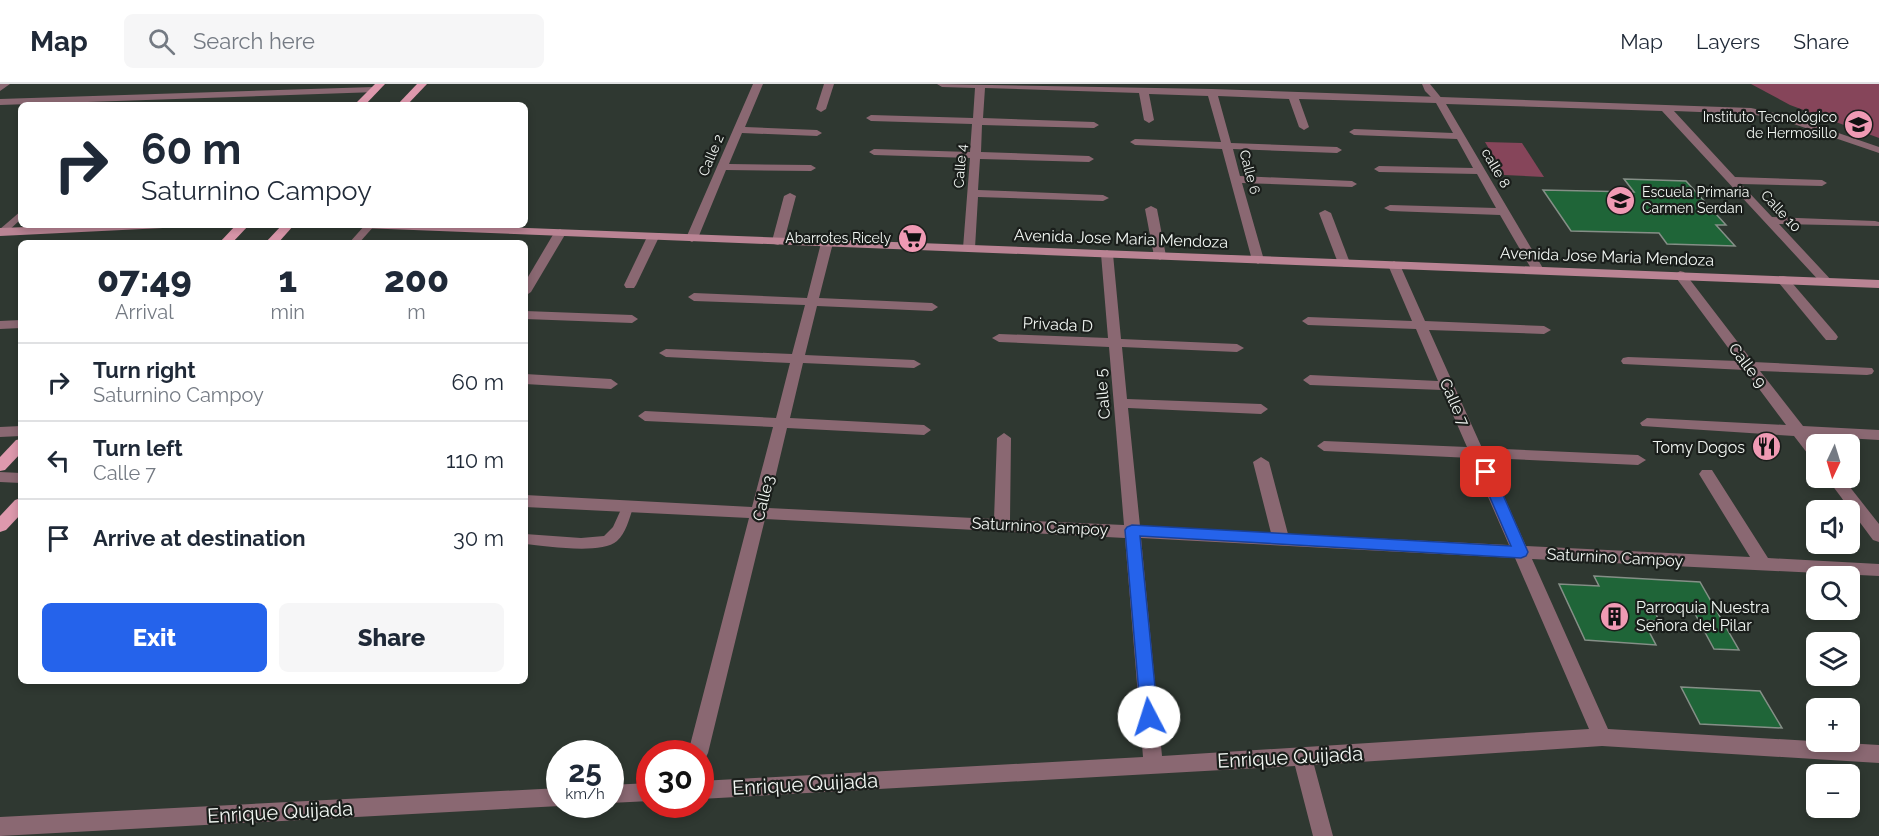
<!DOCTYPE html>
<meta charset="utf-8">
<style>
body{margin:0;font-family:Raleway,sans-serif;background:#f6f6f7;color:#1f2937;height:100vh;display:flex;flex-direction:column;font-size:22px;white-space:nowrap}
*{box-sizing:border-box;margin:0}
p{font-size:20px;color:#747a83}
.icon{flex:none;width:33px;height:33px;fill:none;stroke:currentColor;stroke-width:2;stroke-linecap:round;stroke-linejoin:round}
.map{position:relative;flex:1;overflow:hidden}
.sheet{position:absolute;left:18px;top:156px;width:510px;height:444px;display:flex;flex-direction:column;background:#fff;border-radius:9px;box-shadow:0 3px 9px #0003}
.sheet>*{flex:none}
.guide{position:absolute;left:18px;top:18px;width:510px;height:126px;border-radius:9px;box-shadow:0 3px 9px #0003;background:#fff;color:#1f2937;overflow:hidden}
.needle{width:39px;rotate:184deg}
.controls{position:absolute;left:1806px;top:350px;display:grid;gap:12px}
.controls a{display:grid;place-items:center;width:54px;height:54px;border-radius:9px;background:#fff;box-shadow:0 3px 9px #0003;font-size:30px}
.speed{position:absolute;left:546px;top:656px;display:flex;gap:12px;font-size:30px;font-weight:700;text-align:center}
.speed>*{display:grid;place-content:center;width:78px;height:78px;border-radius:50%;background:#fff;box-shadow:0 3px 9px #0003;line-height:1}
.speed small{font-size:15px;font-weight:400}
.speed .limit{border:9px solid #d22;background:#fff;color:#111}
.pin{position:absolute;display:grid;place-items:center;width:51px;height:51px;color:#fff;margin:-26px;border-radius:12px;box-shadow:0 3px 9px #0006}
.me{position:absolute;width:66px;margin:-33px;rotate:355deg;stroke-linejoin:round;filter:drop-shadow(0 0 4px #0008)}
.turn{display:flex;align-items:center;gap:21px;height:126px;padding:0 24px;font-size:27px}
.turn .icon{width:78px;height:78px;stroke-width:2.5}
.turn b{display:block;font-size:42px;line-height:51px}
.eta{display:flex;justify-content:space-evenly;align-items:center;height:102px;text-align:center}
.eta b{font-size:36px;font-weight:800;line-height:42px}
.action{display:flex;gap:12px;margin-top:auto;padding:12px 24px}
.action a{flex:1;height:69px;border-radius:9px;background:#2563eb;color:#fff;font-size:24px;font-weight:800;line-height:69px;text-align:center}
.action a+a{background:#f6f6f7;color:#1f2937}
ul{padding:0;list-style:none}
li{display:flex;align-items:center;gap:18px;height:78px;padding:0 24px;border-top:2px solid #e0e1e3}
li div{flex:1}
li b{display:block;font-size:22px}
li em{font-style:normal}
header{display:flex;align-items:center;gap:36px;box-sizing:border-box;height:84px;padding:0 30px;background:#fff;border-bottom:2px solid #e0e1e3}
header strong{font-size:28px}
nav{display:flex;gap:33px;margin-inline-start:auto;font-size:21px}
.search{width:420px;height:54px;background:#f6f6f7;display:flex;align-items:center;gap:15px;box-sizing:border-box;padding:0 21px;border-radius:9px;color:#747a83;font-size:22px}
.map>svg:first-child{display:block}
</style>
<header>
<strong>Map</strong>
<div class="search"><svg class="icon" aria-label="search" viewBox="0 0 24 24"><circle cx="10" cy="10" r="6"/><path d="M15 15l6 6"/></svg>Search here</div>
<nav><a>Map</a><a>Layers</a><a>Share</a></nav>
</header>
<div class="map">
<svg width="1879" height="752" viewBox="0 0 1879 752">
<rect width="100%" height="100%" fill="#2f3831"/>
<!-- green -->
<g fill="#86455a">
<path d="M1751,0H1879V54L1790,21Z"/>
<path d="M1485,58L1522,59L1544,93L1504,91Z"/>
</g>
<!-- building -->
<g fill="#1f6538" stroke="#858f87" stroke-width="1.5">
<path d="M1624,95L1686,97L1726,141H1716L1735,162L1667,160L1659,149L1571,147L1543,106L1634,108Z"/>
<path d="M1594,492L1700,498L1739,566L1714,565L1694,528L1654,526L1659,537L1643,536L1656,561L1585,556L1559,500L1599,502Z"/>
<path d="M1681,603L1760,607L1782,644L1700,640Z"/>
</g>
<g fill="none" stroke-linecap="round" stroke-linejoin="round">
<!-- lane -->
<g fill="#8a6872" fill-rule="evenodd">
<path d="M1422,0H1430L1443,16L1442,18H1436L1425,7Z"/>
<path d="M21,127V135L5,150H0V145Z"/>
<path d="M365,141H375L359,159H349Z"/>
<path d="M627,419L631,421L633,424C629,435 626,449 617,457C601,471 546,462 525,460V450L581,454L604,452L613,443L623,421Z"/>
</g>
<!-- street -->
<g fill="#8a6872" fill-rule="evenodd">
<path d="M0,0H10L0,7Z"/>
<path d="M753,0H763L745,43L817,46L822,49L817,52L742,49L729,80L811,81L816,84L811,87L726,86L698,154L692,158L688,156L686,154Z"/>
<path d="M824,0H834L826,25L821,28L816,25Z"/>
<path d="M937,0L1212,5L1751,24L1792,33L1879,63V69L1785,37L1751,30L1674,27L1735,93L1822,96L1827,99L1822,102L1741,100L1772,133L1875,137L1879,138V142L1779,140L1833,198L1831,201H1823L1662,27L1446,20L1544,186L1538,190L1532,186L1500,131L1390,127L1384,124L1390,121L1496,124L1477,90L1379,88L1374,85L1379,82L1473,84L1457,55L1354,51L1349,48L1354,45L1453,49L1436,19L1299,15L1309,43L1304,46L1299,43L1289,15L1218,12L1231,59L1337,63L1342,66L1337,69L1233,65L1240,92L1352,97L1357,100L1352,103L1242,99L1264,176L1258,180L1252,176L1222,65L1135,61L1130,58L1135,55L1221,58L1208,12L1149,10L1154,36L1149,39L1144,36L1139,9L985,4L983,34L1094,38L1099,41L1094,44L982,41L981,68L1089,72L1094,75L1089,78L980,75L978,106L1103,111L1109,114L1103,117L978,113L975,164L969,168L963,164L970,74L874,71L869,68L874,65L970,68L972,40L871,37L866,34L871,31L973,34L975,4L942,3Z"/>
<path d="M374,3L379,6L377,8L0,21V15Z"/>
<path d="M790,109L796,112L784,157L778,161L774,160L772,157L784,112Z"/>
<path d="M1151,122L1157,125L1166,172L1160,176L1154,172L1145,125Z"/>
<path d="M1325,126L1331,129L1350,179L1348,182L1344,183L1338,179L1319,129Z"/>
<path d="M560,145L566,149L531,208L525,212V198L554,149Z"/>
<path d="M653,149L659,153L636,201L634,204H626L624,201L647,153Z"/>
<path d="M827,155L833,159L819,214L932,219L938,223L932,227L817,222L805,271L914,276L921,280L914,284L803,279L790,334L924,341L931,346L924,351L787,344L768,424L994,435L997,354L1004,349L1011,354L1010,436L1124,441L1109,263L999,258L992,254L999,250L1108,254L1101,170L1107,166L1113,170L1121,255L1237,260L1244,264L1237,268L1122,263L1127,315L1261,320L1268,325L1261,330L1128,324L1140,442L1271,449L1253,378L1261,373L1269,378L1288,450L1509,461L1471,374L1324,367L1317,362L1324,357L1467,363L1442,306L1310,301L1303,296L1310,291L1438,297L1416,245L1308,241L1302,237L1308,233L1412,237L1388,181L1394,177L1400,181L1425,237L1544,242L1551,246L1544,250L1429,246L1482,364L1638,371L1646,376L1638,381L1487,374L1526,462L1750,473L1699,390L1702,386H1712L1768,474L1879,480V492L1532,475L1608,645L1879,661V679L1602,662L1314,681L1333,752H1313L1295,682L700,715V697L1143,673L1125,454L765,435L708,669L705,675L700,677V669H688L749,434L525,423V411L752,423L773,343L645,337L638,332L645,327L776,334L790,279L666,273L659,269L666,265L792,270L805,221L694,217L688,213L694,209L807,214L821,159ZM1141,454L1515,474L1589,645L1162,672Z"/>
<path d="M1680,187L1684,188L1753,278L1872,284L1874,287L1872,290L1867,291L1760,287L1803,342L1879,346V356L1811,352L1816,360V375L1811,374L1794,352L1642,342L1640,339L1647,334L1786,341L1745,286L1623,280L1621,277L1623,274L1628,273L1738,277L1674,191Z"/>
<path d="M1783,192L1787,193L1836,250L1838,253L1836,256H1826L1779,199L1777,196L1779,193Z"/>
<path d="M525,227L632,231L638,235L632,239L525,235Z"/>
<path d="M21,236V244L0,245V237Z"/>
<path d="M525,290L611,295L618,300L611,305L525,300Z"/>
<path d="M21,342V352L0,353V343Z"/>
<path d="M0,388L21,389V399L0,398Z"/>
<path d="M1826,393H1842L1879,440V458L1873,456Z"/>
<path d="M650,699V717L610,719V701Z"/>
<path d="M560,704V720H566L560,722L0,752V733Z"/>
</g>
<!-- secondary -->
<g fill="#ba8494" fill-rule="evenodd">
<path d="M82,141H169L163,144L0,152V144Z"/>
<path d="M356,141H452L1879,196V204L362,144Z"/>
</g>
<!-- primary -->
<g fill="#de99ad" fill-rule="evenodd">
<path d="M375,0H385L365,21H354Z"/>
<path d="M417,0H427L407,21H397Z"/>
<path d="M236,141H249L232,159H219Z"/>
<path d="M282,141H294L278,159H265Z"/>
<path d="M21,355V369L5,386L0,387V373L16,356Z"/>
<path d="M21,414V430L6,446L0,448V432L15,416Z"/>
</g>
</g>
<!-- route -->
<path fill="#2563eb" stroke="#184099" stroke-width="1.5" d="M1486,384L1493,388L1528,468L1526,472L1521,474L1140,452L1158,633L1155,638L1149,641L1143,638L1141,633L1125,446L1127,443L1132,441L1511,462L1479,388Z"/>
<!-- icons -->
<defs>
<symbol id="university-disc" viewBox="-11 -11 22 22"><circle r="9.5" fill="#f09ab4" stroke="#1a1e1b"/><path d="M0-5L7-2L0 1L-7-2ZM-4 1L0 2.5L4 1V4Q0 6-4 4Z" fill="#111"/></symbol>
<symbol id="school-disc" viewBox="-11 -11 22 22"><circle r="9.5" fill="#f09ab4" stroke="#1a1e1b"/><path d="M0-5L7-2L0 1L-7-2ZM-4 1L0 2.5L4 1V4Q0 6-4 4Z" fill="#111"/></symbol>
<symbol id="supermarket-disc" viewBox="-11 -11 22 22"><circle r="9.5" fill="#f09ab4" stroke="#1a1e1b"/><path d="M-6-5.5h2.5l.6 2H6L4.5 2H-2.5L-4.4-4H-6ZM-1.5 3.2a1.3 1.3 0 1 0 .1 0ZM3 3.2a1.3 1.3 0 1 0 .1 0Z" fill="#111"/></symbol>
<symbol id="restaurant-disc" viewBox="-11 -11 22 22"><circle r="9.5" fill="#f09ab4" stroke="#1a1e1b"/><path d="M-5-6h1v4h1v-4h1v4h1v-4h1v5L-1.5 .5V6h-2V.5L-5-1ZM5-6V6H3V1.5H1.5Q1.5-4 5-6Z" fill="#111"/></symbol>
<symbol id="building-disc" viewBox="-11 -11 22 22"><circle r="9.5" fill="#f09ab4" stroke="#1a1e1b"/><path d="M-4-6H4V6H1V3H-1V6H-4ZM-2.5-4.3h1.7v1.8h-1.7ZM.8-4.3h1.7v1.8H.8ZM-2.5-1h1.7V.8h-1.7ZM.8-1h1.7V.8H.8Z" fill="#111"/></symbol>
</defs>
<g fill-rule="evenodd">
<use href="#university-disc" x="1842" y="24" width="33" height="33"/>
<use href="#school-disc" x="1604" y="100" width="33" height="33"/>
<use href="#supermarket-disc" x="896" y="138" width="33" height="33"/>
<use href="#restaurant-disc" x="1750" y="346" width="33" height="33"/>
<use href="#building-disc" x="1598" y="516" width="33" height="33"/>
</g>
<g text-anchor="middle" stroke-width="4.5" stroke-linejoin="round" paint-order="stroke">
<!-- far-poi labels -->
<g font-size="14" fill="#f1f6f2" stroke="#1a1e1b" text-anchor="end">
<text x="1837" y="38">Instituto Tecnológico<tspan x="1837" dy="16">de Hermosillo</tspan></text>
<text x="1642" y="113" text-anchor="start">Escuela Primaria<tspan x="1642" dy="16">Carmen Serdan</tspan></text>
<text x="891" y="159">Abarrotes Ricely</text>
</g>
<!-- far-street labels -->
<g font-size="14" fill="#f1f6f2" stroke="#1a1e1b">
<text transform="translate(711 71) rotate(-67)" y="5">Calle 2</text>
<text transform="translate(960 82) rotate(-86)" y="5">Calle 4</text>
<text transform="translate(1496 84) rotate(60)" y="5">calle 8</text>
<text transform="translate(1250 88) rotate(75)" y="5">Calle 6</text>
<text transform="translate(1781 127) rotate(47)" y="5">Calle 10</text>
</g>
<!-- street labels -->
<g font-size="16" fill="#f1f6f2" stroke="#1a1e1b">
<text transform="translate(1121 154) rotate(2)" y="6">Avenida Jose Maria Mendoza</text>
<text transform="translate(1607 172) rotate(2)" y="6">Avenida Jose Maria Mendoza</text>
<text transform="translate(1058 240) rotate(3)" y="6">Privada D</text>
<text transform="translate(1748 281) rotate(53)" y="6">Calle 9</text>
<text transform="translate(1102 310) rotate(-95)" y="6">Calle 5</text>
<text transform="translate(1455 318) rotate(66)" y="6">Calle 7</text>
<text transform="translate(763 414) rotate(-76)" y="6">Calle3</text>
<text transform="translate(1040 442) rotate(3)" y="6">Saturnino Campoy</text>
<text transform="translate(1615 473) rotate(3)" y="6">Saturnino Campoy</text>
</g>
<!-- poi labels -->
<g font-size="16" fill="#f1f6f2" stroke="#1a1e1b" text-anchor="end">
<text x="1745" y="369">Tomy Dogos</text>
<text x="1636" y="529" text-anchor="start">Parroquia Nuestra<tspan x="1636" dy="18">Señora del Pilar</tspan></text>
</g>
<!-- near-street labels -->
<g font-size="20" fill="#f1f6f2" stroke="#1a1e1b">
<text transform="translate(1290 673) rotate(-3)" y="7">Enrique Quijada</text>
<text transform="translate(805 700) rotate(-3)" y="7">Enrique Quijada</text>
<text transform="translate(280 728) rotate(-3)" y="7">Enrique Quijada</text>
</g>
</g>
</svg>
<div class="controls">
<a><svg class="needle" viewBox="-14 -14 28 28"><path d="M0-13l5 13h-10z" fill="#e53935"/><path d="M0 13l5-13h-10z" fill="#747a83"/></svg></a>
<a><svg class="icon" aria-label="sound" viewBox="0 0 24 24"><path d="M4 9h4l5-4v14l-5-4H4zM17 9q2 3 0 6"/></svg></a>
<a><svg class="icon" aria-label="search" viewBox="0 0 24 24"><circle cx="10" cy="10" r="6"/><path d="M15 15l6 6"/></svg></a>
<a><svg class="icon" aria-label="layers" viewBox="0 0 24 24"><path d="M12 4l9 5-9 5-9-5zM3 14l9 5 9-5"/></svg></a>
<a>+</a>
<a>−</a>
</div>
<div class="speed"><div>25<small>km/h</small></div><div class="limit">30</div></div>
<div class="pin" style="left:1486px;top:388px;background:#d93025"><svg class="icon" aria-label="arrive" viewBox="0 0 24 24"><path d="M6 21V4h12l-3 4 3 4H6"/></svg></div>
<svg class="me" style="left:1149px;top:633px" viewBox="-20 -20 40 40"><circle r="19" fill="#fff"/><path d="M0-13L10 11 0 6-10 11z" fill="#2563eb"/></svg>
<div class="guide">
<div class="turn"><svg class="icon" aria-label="right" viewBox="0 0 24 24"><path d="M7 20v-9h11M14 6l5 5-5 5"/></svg><div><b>60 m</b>Saturnino Campoy</div></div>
</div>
<section class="sheet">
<div class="eta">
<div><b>07:49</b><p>Arrival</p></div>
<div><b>1</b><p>min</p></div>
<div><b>200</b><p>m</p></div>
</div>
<ul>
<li><svg class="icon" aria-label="right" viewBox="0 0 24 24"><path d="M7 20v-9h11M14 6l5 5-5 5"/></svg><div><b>Turn right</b><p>Saturnino Campoy</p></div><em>60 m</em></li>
<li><svg class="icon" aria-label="left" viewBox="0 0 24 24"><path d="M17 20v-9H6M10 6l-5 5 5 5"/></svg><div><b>Turn left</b><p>Calle 7</p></div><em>110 m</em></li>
<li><svg class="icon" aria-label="arrive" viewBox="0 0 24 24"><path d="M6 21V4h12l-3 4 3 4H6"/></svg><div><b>Arrive at destination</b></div><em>30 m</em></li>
</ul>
<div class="action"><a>Exit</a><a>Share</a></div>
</section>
</div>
